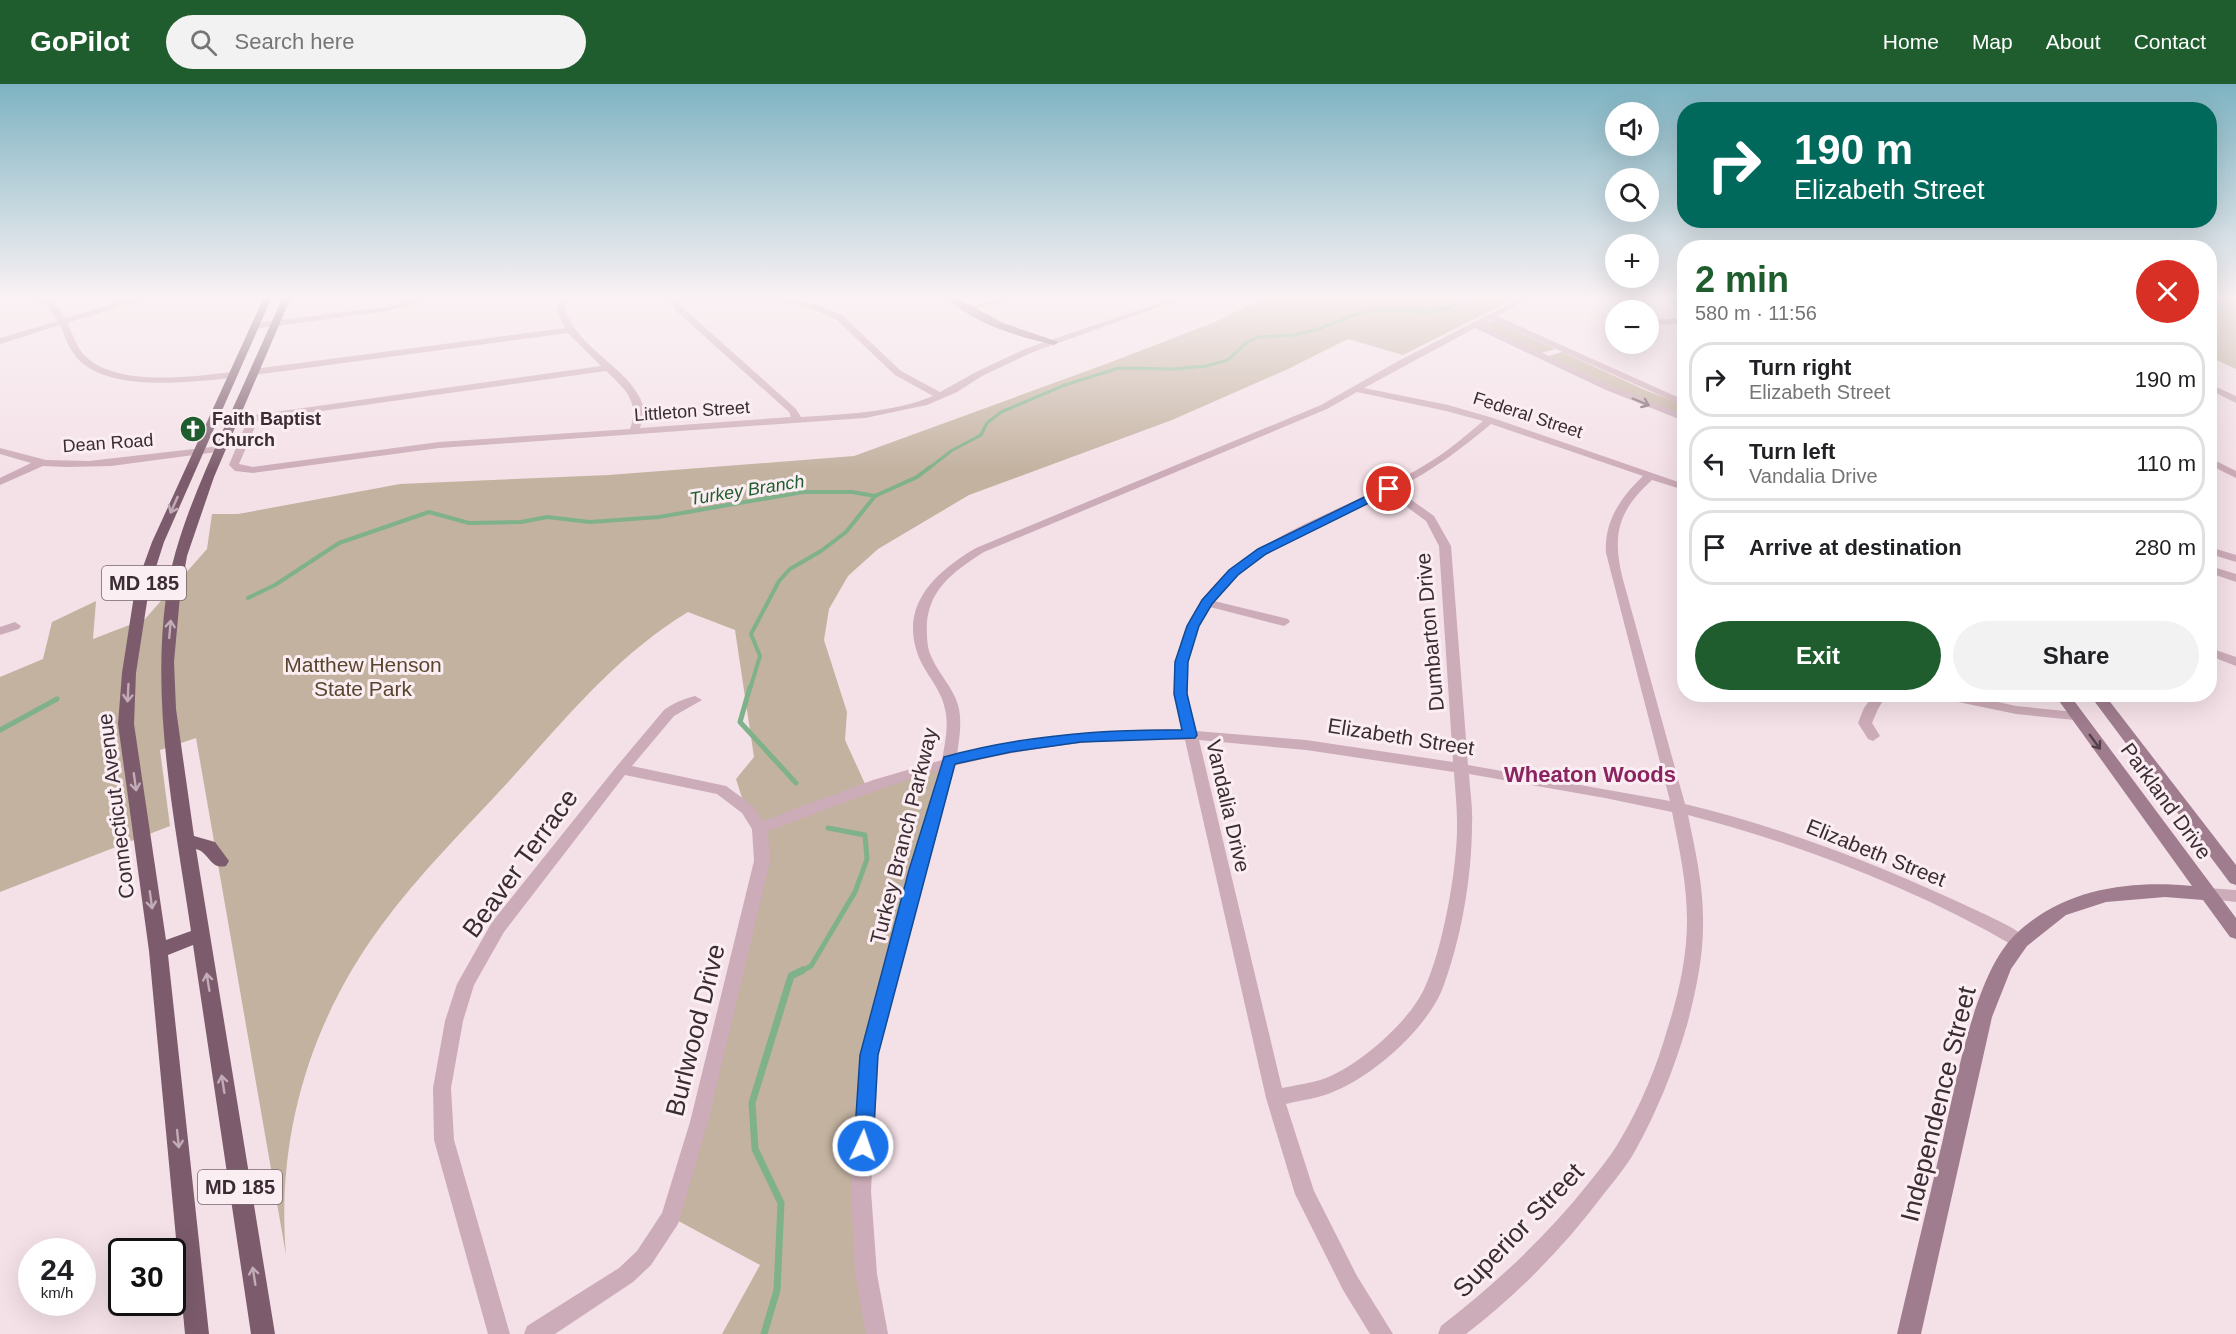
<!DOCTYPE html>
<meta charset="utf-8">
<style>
body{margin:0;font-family:Arial,sans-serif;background:#f2f2f2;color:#202124;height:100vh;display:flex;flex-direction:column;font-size:22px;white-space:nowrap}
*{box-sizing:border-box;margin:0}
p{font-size:20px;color:#757577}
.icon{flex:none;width:33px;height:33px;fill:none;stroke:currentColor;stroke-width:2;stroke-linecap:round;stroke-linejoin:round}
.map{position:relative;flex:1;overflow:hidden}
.details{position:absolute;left:1677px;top:156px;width:540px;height:462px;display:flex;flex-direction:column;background:#fff;border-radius:24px;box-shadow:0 6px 24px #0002}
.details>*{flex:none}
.hud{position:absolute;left:1677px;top:18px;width:540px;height:126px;border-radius:24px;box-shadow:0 6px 24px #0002;background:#00695c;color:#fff;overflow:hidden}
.tools{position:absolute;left:1605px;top:18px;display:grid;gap:12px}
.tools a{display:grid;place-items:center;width:54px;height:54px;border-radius:50%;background:#fff;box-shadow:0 6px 24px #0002;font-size:30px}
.speed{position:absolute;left:18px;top:1154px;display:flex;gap:12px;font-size:30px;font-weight:700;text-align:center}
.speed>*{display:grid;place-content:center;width:78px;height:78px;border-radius:50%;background:#fff;box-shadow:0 6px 24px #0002;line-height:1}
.speed small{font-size:15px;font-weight:400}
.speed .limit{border:3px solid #111;border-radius:9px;background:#fff;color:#111}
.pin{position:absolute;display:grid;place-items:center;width:51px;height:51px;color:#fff;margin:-26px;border:3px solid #fff;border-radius:50%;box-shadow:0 2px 6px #0007}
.me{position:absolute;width:66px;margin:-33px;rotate:3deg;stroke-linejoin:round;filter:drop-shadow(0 0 4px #0008)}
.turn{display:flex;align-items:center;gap:21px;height:126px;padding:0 18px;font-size:27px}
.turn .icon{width:78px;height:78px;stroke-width:2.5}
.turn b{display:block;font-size:42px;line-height:51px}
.round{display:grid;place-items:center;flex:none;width:63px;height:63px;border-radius:32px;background:#f2f2f2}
.headline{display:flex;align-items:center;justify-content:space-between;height:102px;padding:0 18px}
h1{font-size:36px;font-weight:600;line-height:45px;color:#205d2e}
.cta{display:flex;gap:12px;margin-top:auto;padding:12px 18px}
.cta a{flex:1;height:69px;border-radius:36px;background:#205d2e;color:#fff;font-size:24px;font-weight:600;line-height:69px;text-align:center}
.cta a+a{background:#f2f2f2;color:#202124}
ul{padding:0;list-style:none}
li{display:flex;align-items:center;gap:18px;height:75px;margin:0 12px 9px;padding:0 6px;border:3px solid #e0e0e0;border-radius:24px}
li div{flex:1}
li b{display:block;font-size:22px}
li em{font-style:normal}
header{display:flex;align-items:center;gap:36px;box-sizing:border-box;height:84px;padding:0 30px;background:#205d2e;color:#fff}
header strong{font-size:28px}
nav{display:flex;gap:33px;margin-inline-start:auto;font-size:21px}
.search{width:420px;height:54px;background:#f2f2f2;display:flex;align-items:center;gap:15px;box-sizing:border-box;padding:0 21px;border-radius:33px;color:#757577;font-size:22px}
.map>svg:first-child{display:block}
</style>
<header>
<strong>GoPilot</strong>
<div class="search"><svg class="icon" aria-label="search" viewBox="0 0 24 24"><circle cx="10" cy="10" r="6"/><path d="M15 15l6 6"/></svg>Search here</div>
<nav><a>Home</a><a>Map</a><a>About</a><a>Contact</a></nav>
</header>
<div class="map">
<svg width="2236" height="1250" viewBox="0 0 2236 1250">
<rect width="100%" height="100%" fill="#f4e1e7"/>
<!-- green -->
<g fill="#c3b2a0">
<path d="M1267,213H1518L1403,271L1348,255L1288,285L1172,336L969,411L878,465L848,492L829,525L824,556L847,628L845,656L866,702L949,676L869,971L861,1107L877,1250H722L760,1181L671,1133L762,777L736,695L754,673L735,546L688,528C617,571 565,635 510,696C466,744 419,790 381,842C310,938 276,1053 286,1171L196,654L160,666L170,742L0,808V593L43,575L52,538L96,517L93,555L145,535L207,465L212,430H238L400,400L609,391L854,372L1106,280L1215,238Z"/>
<path d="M2210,213H2236V285L2210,273Z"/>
<path d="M1493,237L1555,265L1541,269L1483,241V239Z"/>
<path d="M1562,268L1645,306L1684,321V331L1628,310L1549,272Z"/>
</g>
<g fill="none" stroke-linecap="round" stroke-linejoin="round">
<!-- stream-far3 -->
<path stroke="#7fb18a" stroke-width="3" d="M928,385L951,367L981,351L987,339L1001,328L1065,301L1119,284L1174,285L1206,282L1228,276L1247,258L1258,253L1295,251L1318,245L1359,229L1383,226L1429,228L1445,225L1472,213"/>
<!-- stream-far2 -->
<g stroke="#7fb18a" stroke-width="4">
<path d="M248,514L275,501L339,459L429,428L469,439L521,438L547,433L590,438L659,433L803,408H852L875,412L917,393L930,383"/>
<path d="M750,605L760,572L751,550L779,497L790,485L821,467L846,448L875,412"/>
</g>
<!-- stream-far1 -->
<g stroke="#7fb18a" stroke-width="5">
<path d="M750,603L740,638L796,699"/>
<path d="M0,646L57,615"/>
<path d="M800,888L811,882L855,808L867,775L865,751L828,744"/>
</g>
<!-- stream -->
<path stroke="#7fb18a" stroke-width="7" d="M764,1250L777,1206L781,1119L755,1065L752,1019L791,892L803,886"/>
<!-- street -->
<g fill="#ccacb8" fill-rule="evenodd">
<path d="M29,213C46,211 57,220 65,234L136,213H147L146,215L67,239C73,250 77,264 85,272C117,303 190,293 231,288L236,291L231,294C189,298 109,309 77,274C69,265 65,252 60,241L0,260V254L58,237L47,222Z"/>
<path d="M426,213H438L387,227L254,245L250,242L254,239L387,223Z"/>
<path d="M566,213H574L564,223C577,266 630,283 643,321C645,328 642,337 640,344L791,333L789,328L675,226L669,215L662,213L785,214L819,221L843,232L901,287L940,308L976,288L1027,264L1177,213H1187L1033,268L982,292L957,308L927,321L865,334L439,364L253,389L235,387L229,381L247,337L235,339L230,336L232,334L601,282L568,249L254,291L249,288L254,285L565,244L560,235L556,222ZM678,216L785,218L813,225L837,236L895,291L933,312C892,329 844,330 801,333L796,325L681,222L676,217ZM606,287C625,305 640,317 630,345L439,358L253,383L239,380L258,336Z"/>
<path d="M1006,213H1018L966,227L962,225Z"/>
<path d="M1523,213H1532L1497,232L1684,316V322L1491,236L1482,240L1612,302L1684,331V337L1606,306L1475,244L1364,304L1448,321L1493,334L1684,400V406L1652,396C1619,426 1612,449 1622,492L1685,720C1786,744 1884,783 1978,827C1990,833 2022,846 2028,857L2026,862L2020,864L2014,862C1914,804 1799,760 1688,731C1695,765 1703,800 1703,834C1704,870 1696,907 1687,941C1674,985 1657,1028 1635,1067C1626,1083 1614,1097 1603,1111C1564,1163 1518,1210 1466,1250H1438L1441,1242C1495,1200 1545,1154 1588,1100C1599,1086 1611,1072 1620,1056C1641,1021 1657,982 1668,943C1679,909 1687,872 1687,836C1687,800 1679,763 1672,728L1605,714L1469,690C1470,707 1473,724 1472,740C1472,793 1461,857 1442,906C1425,946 1374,991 1335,1007C1320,1014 1302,1016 1286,1020L1314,1107L1357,1192L1393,1250H1370L1343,1206L1295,1110L1266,1014L1185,656C1107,652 1032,663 957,681L955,682L878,971L871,1107L877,1190L888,1250H866L855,1190L851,1107L860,971L939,686L883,704L768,747L770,777L708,1038L678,1140L651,1181L633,1198L555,1250H524L527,1242L619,1184L637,1167L662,1129L690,1038L754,777L752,745L742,729L717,710L625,691L504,848L474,901L463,937L451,1004L454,1056L510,1250H488L434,1056L433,1004L445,937L457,900L492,838L617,682L664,626C674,619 683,615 695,612L702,616L674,632L632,682L726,702L752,721L763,737L873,696L942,676C945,659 949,642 945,625C941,604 925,590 918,571C899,520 937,487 976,464L1321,321L1400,276ZM1357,308L1446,327L1483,337C1464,353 1446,369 1425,381C1344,431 1208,459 1180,561C1176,578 1172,594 1175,611C1176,623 1180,635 1183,646C1106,643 1031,654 957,671C959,656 962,641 959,625C955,605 939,591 931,572C928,566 927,557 927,550C924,509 952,488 984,468L1327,325ZM1491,340L1643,392C1621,413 1604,437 1606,469L1670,717L1468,681L1451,462L1434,432L1396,405C1432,387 1461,365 1491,340ZM1388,409L1426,437L1439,462L1453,678L1306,656L1196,647C1194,635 1189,622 1188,609C1184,581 1193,546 1210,523L1284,542L1290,538L1288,535L1214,517C1251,465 1333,437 1388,409ZM1199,656L1306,666L1454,688C1455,705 1457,721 1457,738C1458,781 1443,864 1425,903C1410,937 1361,980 1326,994C1313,999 1296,1001 1282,1004Z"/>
<path d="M1661,213H1670L1684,220V225Z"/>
<path d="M1684,234V240L1648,241V236Z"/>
<path d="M2210,300L2236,312V319L2210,306Z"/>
<path d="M220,362L225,365L224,367L111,382L67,383L43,382L0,401V394L31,379L0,370V364L46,376L89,377Z"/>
<path d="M2210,374L2236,387V394L2210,381Z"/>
<path d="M2210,463L2236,471V478L2210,470Z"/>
<path d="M2210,482L2236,490V498L2210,489Z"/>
<path d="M15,538L21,542L19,545L0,551V543Z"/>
<path d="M2210,564L2236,573V582L2210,572Z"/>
<path d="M1874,610H1887L1878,625L1872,639L1880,652L1873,657L1868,655L1858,639L1864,624Z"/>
<path d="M1933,610H1962L2016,622L2075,628L2082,632L2075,636L2016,630L1939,614Z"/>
<path d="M2207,804L2236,806V818L2201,814L2199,810L2201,806Z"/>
</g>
<!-- secondary -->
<g fill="#a07d8e" fill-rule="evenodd">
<path d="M946,213H955L1003,239L1059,258L1054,261C1017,252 973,240 946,213Z"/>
<path d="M2054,610H2069L2236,834V855L2230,853L2203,816L2165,813L2106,818L2066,831L2027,862L2011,885L1992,933L1921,1250H1897C1912,1185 1928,1120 1943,1055C1956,1001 1974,890 2015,851C2062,805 2129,796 2192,802Z"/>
<path d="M2089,610H2104L2236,781V801L2230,799Z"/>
</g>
<!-- primary -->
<path fill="#7c5c6c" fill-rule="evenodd" d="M264,213H272L164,458L149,505L136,589L134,640L166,856L191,847C175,737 151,624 166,513C174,455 200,399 223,346C243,302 263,257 283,213H291L214,393L187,472L180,512L174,578L176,625L194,752L215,758L229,777L226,782C210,786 209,768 196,765L275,1250H251L193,861L168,871L209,1250H185L149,867L118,640L122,589L135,505L152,458Z"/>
</g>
<!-- one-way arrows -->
<defs><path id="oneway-shaft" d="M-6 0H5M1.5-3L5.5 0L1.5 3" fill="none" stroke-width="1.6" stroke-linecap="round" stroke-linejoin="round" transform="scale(1.5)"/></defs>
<use stroke="#755f68" href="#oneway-shaft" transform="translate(1641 318) rotate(23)"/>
<g stroke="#c2acb6">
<use href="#oneway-shaft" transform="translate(174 421) rotate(114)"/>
<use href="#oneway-shaft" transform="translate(170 545) rotate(-85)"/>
<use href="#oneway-shaft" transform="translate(128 609) rotate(93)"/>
<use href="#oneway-shaft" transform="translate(135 698) rotate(82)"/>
<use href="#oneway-shaft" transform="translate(151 816) rotate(82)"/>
<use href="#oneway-shaft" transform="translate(208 898) rotate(-99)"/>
<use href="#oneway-shaft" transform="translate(223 1000) rotate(-99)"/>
<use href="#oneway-shaft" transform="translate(178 1055) rotate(84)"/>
<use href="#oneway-shaft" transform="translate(254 1192) rotate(-99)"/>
</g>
<use stroke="#54404a" href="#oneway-shaft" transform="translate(2095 658) rotate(54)"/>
<!-- sky -->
<linearGradient id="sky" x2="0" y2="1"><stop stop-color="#7eb3c2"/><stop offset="0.55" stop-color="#faf2f4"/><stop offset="1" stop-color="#faf2f4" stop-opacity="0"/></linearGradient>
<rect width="2236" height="388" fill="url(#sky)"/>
<!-- route -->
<path fill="#1a73e8" stroke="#114b97" stroke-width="1.5" d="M1389,401L1394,405L1393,407L1266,470L1238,491L1212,520L1199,542L1188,578L1187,610L1197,651L1195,654L1081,658L1011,668L955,680L878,971L873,1062L870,1068L863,1071L856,1068L854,1062L860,971L909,786L944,673C1020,652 1103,645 1182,646L1174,610L1175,578L1187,542L1202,516L1229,486L1258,465Z"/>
<!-- icons -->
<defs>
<symbol id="church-disc" viewBox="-11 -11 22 22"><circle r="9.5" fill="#205d2e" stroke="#fbeef2"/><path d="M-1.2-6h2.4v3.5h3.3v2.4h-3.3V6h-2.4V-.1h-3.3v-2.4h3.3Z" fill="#fff"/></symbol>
</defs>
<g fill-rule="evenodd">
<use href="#church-disc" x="178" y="330" width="30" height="30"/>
</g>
<g text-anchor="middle" stroke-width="6" stroke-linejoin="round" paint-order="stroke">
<!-- far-street labels -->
<g font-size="18" fill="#3b2b33" stroke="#fbeef2">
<text transform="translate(692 327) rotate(-4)" y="6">Littleton Street</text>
<text transform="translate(1528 331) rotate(18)" y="6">Federal Street</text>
<text transform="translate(108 359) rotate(-4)" y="6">Dean Road</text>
</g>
<!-- far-poi labels -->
<g font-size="18" font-weight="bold" fill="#3b2b33" stroke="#fbeef2" text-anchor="start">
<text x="212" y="341">Faith Baptist<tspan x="212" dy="21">Church</tspan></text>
</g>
<!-- far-water labels -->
<g font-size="18" font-style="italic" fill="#205d2e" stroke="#fbeef2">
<text transform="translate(747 406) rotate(-9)" y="6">Turkey Branch</text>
</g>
<!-- shield labels -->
<g fill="#fbeef2" stroke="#75666c" stroke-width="1.5">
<rect x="102" y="482" width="84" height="34" rx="4.5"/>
<rect x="198" y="1086" width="84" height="34" rx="4.5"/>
</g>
<g font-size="20" font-weight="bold" fill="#3b2b33">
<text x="144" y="506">MD 185</text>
<text x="240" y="1110">MD 185</text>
</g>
<!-- street labels -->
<g font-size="21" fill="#3b2b33" stroke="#fbeef2">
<text transform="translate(1430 548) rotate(-95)" y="7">Dumbarton Drive</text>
<text transform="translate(1401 653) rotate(9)" y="7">Elizabeth Street</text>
<text transform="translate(2166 717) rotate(54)" y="7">Parkland Drive</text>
<text transform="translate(116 722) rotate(-97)" y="7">Connecticut Avenue</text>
<text transform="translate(1228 722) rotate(77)" y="7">Vandalia Drive</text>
<text transform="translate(904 752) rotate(-76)" y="7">Turkey Branch Parkway</text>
<text transform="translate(1876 769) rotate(22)" y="7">Elizabeth Street</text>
</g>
<!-- park labels -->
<g font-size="21" fill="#59452e" stroke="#fbeef2">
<text x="363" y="588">Matthew Henson<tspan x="363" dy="24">State Park</tspan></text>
</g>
<!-- neighbourhood labels -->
<g font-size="22" font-weight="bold" fill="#8a2360" stroke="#fbeef2">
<text x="1590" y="698">Wheaton Woods</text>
</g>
<!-- near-street labels -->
<g font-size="26" fill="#3b2b33" stroke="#fbeef2">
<text transform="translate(520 779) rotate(-54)" y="9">Beaver Terrace</text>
<text transform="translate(695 946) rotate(-76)" y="9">Burlwood Drive</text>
<text transform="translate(1938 1020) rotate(-76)" y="9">Independence Street</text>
<text transform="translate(1518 1146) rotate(-46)" y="9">Superior Street</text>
</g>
</g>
</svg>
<div class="tools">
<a><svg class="icon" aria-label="sound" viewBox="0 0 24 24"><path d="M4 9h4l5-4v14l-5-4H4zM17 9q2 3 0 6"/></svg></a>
<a><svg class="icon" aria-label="search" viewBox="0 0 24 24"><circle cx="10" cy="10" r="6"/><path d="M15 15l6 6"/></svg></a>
<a>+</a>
<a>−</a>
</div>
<div class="speed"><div>24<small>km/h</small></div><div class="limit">30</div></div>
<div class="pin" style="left:1389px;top:405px;background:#d93025"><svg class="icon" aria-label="arrive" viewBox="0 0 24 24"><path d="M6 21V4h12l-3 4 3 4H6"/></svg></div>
<svg class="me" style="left:863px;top:1062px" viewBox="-20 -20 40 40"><circle r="17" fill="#1a73e8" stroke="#fff" stroke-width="3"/><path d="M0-11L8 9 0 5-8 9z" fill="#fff"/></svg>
<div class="hud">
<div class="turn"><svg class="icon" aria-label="right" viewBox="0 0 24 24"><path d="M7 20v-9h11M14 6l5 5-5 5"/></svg><div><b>190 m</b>Elizabeth Street</div></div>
</div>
<section class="details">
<div class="headline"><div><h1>2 min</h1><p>580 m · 11:56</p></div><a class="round" style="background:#d93025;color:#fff"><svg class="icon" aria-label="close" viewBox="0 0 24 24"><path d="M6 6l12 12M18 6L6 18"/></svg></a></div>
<ul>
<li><svg class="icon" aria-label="right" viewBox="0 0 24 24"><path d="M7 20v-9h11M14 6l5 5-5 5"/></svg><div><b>Turn right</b><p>Elizabeth Street</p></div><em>190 m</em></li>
<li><svg class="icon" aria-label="left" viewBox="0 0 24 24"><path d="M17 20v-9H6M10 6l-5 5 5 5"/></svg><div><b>Turn left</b><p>Vandalia Drive</p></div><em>110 m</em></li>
<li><svg class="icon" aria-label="arrive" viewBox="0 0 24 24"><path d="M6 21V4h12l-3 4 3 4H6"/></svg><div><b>Arrive at destination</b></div><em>280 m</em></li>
</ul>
<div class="cta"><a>Exit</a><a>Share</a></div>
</section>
</div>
